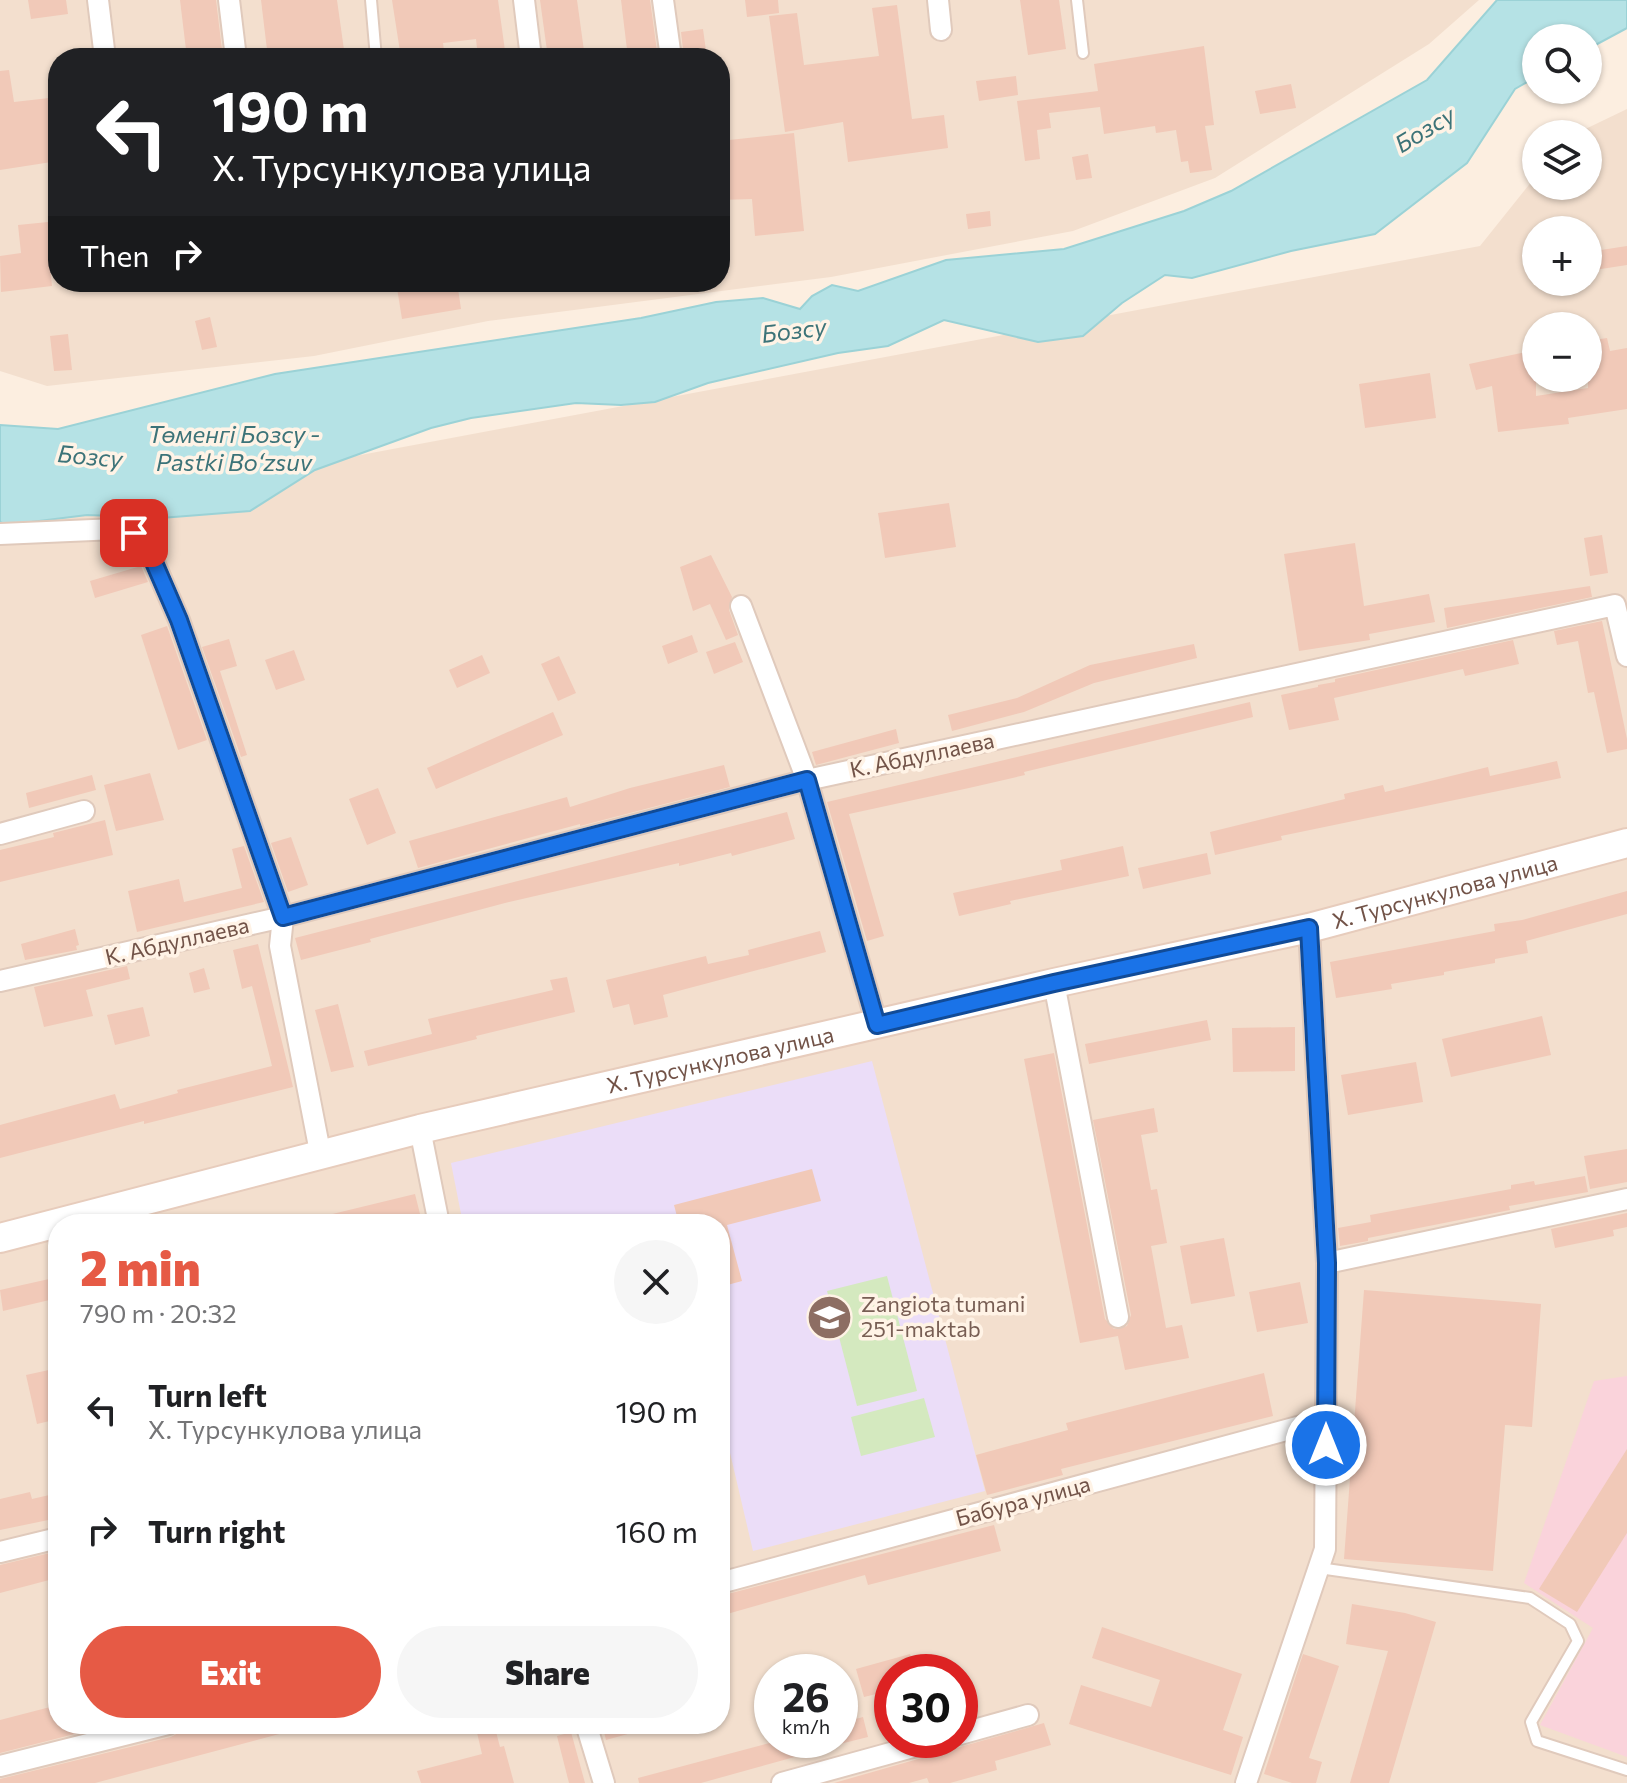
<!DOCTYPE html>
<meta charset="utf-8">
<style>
body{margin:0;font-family:Commissioner,sans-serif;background:#f6f6f6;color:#202124;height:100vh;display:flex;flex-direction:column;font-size:30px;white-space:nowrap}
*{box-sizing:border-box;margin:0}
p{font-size:26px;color:#757577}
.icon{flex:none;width:44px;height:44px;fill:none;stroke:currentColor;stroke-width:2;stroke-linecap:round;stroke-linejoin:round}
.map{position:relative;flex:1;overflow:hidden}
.sheet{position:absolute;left:48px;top:1214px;width:682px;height:520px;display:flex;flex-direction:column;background:#fff;border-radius:32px;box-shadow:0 2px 6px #0004}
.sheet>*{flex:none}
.hud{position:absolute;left:48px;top:48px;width:682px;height:244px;border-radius:32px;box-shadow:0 2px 6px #0004;background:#202124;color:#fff;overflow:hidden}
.tools{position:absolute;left:1522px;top:24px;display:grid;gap:16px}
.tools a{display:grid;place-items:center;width:80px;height:80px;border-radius:50%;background:#fff;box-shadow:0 2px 6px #0004;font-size:40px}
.speed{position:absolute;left:754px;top:1654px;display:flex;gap:16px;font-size:40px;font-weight:700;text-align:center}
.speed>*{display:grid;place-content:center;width:104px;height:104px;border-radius:50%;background:#fff;box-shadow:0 2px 6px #0004;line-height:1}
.speed small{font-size:20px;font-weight:400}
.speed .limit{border:12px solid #d22;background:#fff;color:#111}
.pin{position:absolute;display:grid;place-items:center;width:68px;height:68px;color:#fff;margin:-34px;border-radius:16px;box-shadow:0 4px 12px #0006}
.me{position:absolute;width:88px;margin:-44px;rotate:0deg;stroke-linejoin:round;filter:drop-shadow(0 0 6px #0008)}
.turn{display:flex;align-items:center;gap:28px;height:168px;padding:0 32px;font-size:36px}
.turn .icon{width:104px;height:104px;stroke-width:2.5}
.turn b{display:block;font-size:56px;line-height:68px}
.then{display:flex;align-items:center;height:76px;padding:0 32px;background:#0003;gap:16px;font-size:30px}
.round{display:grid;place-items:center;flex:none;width:84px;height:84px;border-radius:42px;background:#f6f6f6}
.headline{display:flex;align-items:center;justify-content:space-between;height:136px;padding:0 32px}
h1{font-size:48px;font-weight:800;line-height:60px;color:#e65a45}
.primary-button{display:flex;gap:16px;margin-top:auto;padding:16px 32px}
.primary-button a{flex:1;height:92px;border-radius:48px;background:#e65a45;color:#fff;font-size:32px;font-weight:800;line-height:92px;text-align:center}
.primary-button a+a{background:#f6f6f6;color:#202124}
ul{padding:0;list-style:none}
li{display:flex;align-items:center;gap:24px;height:120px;padding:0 32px}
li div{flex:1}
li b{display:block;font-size:30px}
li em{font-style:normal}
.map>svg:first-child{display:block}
</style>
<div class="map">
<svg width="1627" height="1783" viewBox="0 0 1627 1783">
<rect width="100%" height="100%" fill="#fceee0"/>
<!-- residential -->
<g fill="#f3dfce" fill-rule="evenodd">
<path d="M0,0H1479L1429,44L1215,178L1073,231L831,277L488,321L314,356L47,386L0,371ZM58,58H720V282H58Z"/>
<path d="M1627,109V1783H0V489L232,479L1480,246L1536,176V186H1588V134H1575ZM1536,230H1588V282H1536ZM1536,326H1588V378H1536ZM58,1224H720V1724H58ZM772,1672H840V1740H772ZM892,1672H960V1740H892Z"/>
</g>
<!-- education -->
<path fill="#ebddf8" d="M872,1061L985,1491L753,1551L720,1410V1224H463L451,1163Z"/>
<!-- medical -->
<path fill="#fad3db" d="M1627,1376V1757L1540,1725L1593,1628L1524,1583L1594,1381Z"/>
<!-- green -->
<g fill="#d4e9bf">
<path d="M887,1276L917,1391L857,1406L827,1291Z"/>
<path d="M924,1398L935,1437L861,1456L851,1417Z"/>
</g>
<!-- water -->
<path fill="#b5e2e5" stroke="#9bd2d6" stroke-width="2" d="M1497,0H1627V28L1588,49V38H1536V77L1515,89L1467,163L1375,234L1291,251L1192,278L1165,275L1122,303L1083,336L1038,342L944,320L888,346L838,353L708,383L655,402L621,405L576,403L471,418L431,428L315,470L250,511L161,518L87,515L7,525L0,522V425L58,429L275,374L641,318L716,302L763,298L800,309L812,296L832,285L858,291L946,260L1064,249L1184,211L1231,191L1427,80Z"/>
<!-- building -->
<g fill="#f1c9b8">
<path d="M28,0H66L68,14L31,19Z"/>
<path d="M180,0H216L223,58H187Z"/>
<path d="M261,0H337L345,57L268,58Z"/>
<path d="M392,0H498L506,58H478L476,39L443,43L445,58H401Z"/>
<path d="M540,0H577L585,58H548Z"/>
<path d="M621,0H650L658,58H628Z"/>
<path d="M745,0H778L779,13L747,17Z"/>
<path d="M1020,0H1059L1066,49L1028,55Z"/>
<path d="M897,5L912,119L944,115L948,148L848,162L843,122L785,132L769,16L797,13L804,65L879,56L872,8Z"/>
<path d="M703,29L707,58H684L681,32Z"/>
<path d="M1204,46L1214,125L1205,126L1212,170L1190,173L1188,161L1181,162L1176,130L1156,133L1155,126L1104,134L1100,107L1049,113L1051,128L1037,130L1040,159L1025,161L1017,101L1098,91L1094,64Z"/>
<path d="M9,70L14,102L58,97V161L0,170V71Z"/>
<path d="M1016,76L1018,95L979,101L976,81Z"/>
<path d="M1291,84L1296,108L1260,114L1255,91Z"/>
<path d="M794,133L804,231L755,236L752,199L720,200V141Z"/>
<path d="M1088,154L1092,178L1076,180L1072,157Z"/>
<path d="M990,211L991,226L968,229L966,214Z"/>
<path d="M58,221V255L49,256L52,286L1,292L0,256L21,253L18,225Z"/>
<path d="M1627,246V265L1588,271V256L1602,255L1601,250Z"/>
<path d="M434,282H457L461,309L402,319L397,288Z"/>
<path d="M210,317L217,347L202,350L195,321Z"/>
<path d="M68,334L72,370L54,371L50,336Z"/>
<path d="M1607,338L1610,351L1627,348V409L1568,418L1569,424L1498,432L1492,386L1476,390L1469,364L1536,350V396L1588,388V341Z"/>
<path d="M1430,373L1436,418L1365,428L1359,384Z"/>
<path d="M949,503L956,547L885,558L878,513Z"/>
<path d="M1602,535L1608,573L1590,576L1584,538Z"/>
<path d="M1355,543L1364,606L1429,594L1435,622L1369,634L1370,640L1299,651L1284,554Z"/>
<path d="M711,555L732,597L729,610L738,635L726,640L710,604L693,611L680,567Z"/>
<path d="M141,566L148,582L95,598L90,581Z"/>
<path d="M1590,586L1592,597L1447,628L1444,608Z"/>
<path d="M1602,621L1627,739V749L1607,753L1594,692L1588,693L1578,641L1557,645L1554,631Z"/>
<path d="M167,626L207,740L178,750L141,635Z"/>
<path d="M692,635L698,652L668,664L662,646Z"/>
<path d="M229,639L237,666L220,671L247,755L241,757L202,647Z"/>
<path d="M1513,640L1519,664L1465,676L1463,669L1334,698L1339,720L1289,730L1281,695L1318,687V685L1335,682V679Z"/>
<path d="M735,642L743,662L714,674L706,652Z"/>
<path d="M1194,644L1197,658L1094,683L1024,712L952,731L948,715L1017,698L1090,665Z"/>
<path d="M294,650L305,680L276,690L265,660Z"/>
<path d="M482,655L490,673L457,688L449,670Z"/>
<path d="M559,656L576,693L558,701L541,664Z"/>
<path d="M1250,702L1253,717L1024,772L1025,775L969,788L849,814L884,936L867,941L827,802Z"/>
<path d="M553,712L563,735L436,789L427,768Z"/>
<path d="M896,729L899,743L816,765L812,752Z"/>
<path d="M1557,761L1561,778L1281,836L1282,840L1215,855L1210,832L1345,799L1344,794L1383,785L1385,792L1488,767L1490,776Z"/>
<path d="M724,765L730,787L580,826V824L418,868L409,841L567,797L570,807L630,788Z"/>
<path d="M150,773L164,820L116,831L104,785Z"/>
<path d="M92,775L96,790L29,808L26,793Z"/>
<path d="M378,788L396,833L367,845L349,799Z"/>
<path d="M787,812L795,839L732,856L731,853L679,866V863L505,903L370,939L371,942L301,960L295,938Z"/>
<path d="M105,820L113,855L0,882V850L54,837L53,833Z"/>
<path d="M291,837L308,885L288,892L271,843Z"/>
<path d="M244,846L264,902L137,932L128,891L179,879L184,902L242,888L232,849Z"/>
<path d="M1123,846L1129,876L1010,901L1011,904L959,916L953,893L1062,870L1060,860Z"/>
<path d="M1207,853L1211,874L1143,889L1138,868Z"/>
<path d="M1627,891V914L1526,941L1528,953L1495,959V963L1444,972V975L1391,984L1392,989L1336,998L1330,962L1495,931L1494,924L1522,920Z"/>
<path d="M75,929L79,945L76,946L77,950L25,960L21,944Z"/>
<path d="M820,931L826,952L663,995L668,1017L634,1025L629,1004L613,1008L606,980L706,956L708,964L749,955L748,950Z"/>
<path d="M258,944L293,1087L144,1124V1121L0,1158V1125L115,1094L120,1109L178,1093L177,1090L272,1066L252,986L242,989L233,950Z"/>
<path d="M127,966L130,979L86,990L93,1016L44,1027L34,987Z"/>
<path d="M204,968L210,989L194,993L189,973Z"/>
<path d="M567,977L575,1012L476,1036L477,1039L368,1066L364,1051L432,1034L428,1019L553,990L550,980Z"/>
<path d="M338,1004L354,1067L331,1072L315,1010Z"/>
<path d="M143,1007L150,1036L115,1045L107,1015Z"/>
<path d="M1542,1016L1551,1055L1451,1077L1442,1039Z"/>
<path d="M1207,1020L1211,1040L1089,1064L1085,1044Z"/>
<path d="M1295,1027V1071L1233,1072L1232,1028Z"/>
<path d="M1054,1053L1105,1319L1114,1329L1127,1326L1131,1315L1093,1120L1154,1108L1158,1132L1141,1135L1151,1190L1157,1189L1167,1243L1151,1246L1166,1328L1182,1325L1189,1358L1125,1370L1118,1336L1080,1343L1024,1059Z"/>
<path d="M1416,1062L1423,1102L1348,1115L1341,1075Z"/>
<path d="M1627,1149V1182L1590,1189L1584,1156Z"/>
<path d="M812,1169L821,1201L727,1225L742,1281L720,1287V1224H679L674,1205Z"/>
<path d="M1585,1176L1588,1192L1509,1206L1510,1210L1368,1238V1241L1340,1246L1338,1228L1371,1222L1370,1215L1511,1189V1185L1534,1181L1535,1185Z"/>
<path d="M415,1194L421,1218L397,1224H316V1218Z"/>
<path d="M1627,1213V1227L1613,1230L1614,1236L1555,1248L1551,1229Z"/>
<path d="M1224,1238L1235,1296L1191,1304L1180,1246Z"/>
<path d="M58,1277V1298L3,1311L0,1290Z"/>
<path d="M1300,1282L1308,1323L1257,1332L1249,1292Z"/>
<path d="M1364,1290L1541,1304L1532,1427L1505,1425L1493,1571L1344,1559Z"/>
<path d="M58,1368V1419L37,1424L26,1375Z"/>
<path d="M1264,1373L1273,1416L1061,1469L1063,1475L987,1495L976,1455L1068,1430L1066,1423Z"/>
<path d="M1627,1449V1533L1577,1612L1539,1589Z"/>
<path d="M30,1492L32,1499L58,1493V1518L0,1530V1499Z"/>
<path d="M994,1525L1001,1551L868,1585L865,1575L720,1616V1596Z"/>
<path d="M58,1551V1572L51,1574L53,1579L0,1593V1565Z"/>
<path d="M1352,1604L1405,1613L1436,1622L1389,1783H1350L1388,1651L1346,1644Z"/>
<path d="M1102,1627L1242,1674L1223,1730L1243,1737L1231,1775L1069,1724L1081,1685L1151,1707L1160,1680L1092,1658Z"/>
<path d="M910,1654L915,1672H892V1690L864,1697L856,1669Z"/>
<path d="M1303,1654L1339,1666L1309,1758L1322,1762L1316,1783H1292L1264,1774Z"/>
<path d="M58,1705V1724H114L0,1753V1720Z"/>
<path d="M863,1717L868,1737L840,1744V1723Z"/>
<path d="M1044,1723L1051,1745L995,1761L997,1770L950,1783H929L927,1778L909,1783H834Z"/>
<path d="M181,1724L182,1734L224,1724H298V1729L95,1783H0V1779L171,1737L178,1733Z"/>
<path d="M475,1724H494L500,1747L504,1746L514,1783H421L417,1771L482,1754Z"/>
<path d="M602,1724H646V1729L606,1740Z"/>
<path d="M571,1732L585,1783H569L557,1736Z"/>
<path d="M781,1740H837L838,1745L701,1783H639L638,1778Z"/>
</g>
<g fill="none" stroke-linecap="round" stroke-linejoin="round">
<defs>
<g id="lane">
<path d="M371,0L376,58"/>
<path d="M1077,0L1083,53"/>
<path d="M1319,1568L1530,1598L1570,1624L1578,1641L1531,1722L1537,1741L1627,1770"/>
</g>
<g id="street">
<path d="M98,0L105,58"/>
<path d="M229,0L236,58"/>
<path d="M524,0L531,58"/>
<path d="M663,0L671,58"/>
<path d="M938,0L941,30"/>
<path d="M0,534L116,529L134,533L146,544L179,620L283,917L280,946L321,1157"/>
<path d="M741,606L807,780L877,1025"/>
<path d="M0,834L84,811"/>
<path d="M0,981L283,917L807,780L1615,605L1627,656"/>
<path d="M1054,983L1118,1317"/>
<path d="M420,1129L439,1224"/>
<path d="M1327,1263L1627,1199"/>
<path d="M0,1552L58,1538"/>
<path d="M720,1583L1327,1419"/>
<path d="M586,1724L604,1783"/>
<path d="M960,1734L1028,1715"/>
<path d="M0,1766L168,1724"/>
<path d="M782,1783L938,1740"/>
<path d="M1246,1783L1325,1549L1327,1263L1309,928"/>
</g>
<g id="secondary">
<path id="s1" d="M0,1238L420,1129L1054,983L1309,928L1627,843"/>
</g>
</defs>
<!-- lane casing -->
<use href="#lane" stroke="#e0cabc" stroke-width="14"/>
<!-- street casing -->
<use href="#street" stroke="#e0cabc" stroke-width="24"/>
<!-- secondary casing -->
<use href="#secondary" stroke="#e7ccbc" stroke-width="32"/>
<!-- lane -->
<use href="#lane" stroke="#fff" stroke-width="10"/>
<!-- street -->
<use href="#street" stroke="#fff" stroke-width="20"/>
<!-- secondary -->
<use href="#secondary" stroke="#fff" stroke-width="28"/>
</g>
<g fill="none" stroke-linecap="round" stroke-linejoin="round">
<defs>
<path id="route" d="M134,533L146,544L179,620L283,917L807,780L877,1025L1054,983L1309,928L1327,1263L1326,1445"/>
</defs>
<!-- route casing -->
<use href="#route" stroke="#114b97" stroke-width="20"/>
<!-- route -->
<use href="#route" stroke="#1a73e8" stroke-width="14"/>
</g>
<!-- icons -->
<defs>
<symbol id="school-disc" viewBox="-11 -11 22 22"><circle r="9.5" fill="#8d6e63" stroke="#fff3e6"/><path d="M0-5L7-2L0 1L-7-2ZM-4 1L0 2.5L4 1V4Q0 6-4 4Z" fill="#fff"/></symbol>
</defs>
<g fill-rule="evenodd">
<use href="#school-disc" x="804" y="1292" width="51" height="51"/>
</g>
<g text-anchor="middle" stroke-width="7" stroke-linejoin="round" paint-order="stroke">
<!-- street labels -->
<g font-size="22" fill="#725348" stroke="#fff3e6">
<text transform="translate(922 755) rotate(-12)" y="8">К. Абдуллаева</text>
<text dy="8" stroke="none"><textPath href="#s1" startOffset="1486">Х. Турсункулова улица</textPath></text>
<text transform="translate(177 941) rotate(-13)" y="8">К. Абдуллаева</text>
<text dy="8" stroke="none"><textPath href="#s1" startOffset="742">Х. Турсункулова улица</textPath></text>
<text transform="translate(1023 1501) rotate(-15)" y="8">Бабура улица</text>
</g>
<!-- education labels -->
<g font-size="22" fill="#785e54" stroke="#fff3e6" text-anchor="start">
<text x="861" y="1312">Zangiota tumani<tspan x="861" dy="25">251-maktab</tspan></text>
</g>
<!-- water labels -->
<g font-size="24" font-style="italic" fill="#3c7378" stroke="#fff3e6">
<text transform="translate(1425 130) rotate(-31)" y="8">Бозсу</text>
<text transform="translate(794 331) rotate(-7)" y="8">Бозсу</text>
<text x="234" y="443">Төменгі Бозсу -<tspan x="234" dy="28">Pastki Boʻzsuv</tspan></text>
<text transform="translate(90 457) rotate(5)" y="8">Бозсу</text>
</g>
</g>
</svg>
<div class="tools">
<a><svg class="icon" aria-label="search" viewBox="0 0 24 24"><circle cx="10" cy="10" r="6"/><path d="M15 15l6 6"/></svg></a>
<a><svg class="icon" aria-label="layers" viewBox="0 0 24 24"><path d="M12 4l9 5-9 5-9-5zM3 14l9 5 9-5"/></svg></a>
<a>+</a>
<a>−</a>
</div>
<div class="speed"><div>26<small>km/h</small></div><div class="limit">30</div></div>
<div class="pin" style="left:134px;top:533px;background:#d93025"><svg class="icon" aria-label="arrive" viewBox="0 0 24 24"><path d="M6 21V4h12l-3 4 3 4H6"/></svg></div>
<svg class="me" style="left:1326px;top:1445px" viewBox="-20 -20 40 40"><circle r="17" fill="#1a73e8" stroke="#fff" stroke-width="3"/><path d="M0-11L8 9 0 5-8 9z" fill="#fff"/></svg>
<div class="hud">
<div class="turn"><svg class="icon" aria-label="left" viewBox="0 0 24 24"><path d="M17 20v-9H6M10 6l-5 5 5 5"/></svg><div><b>190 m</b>Х. Турсункулова улица</div></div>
<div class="then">Then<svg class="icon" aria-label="right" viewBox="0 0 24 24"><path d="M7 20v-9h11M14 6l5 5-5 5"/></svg></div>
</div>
<section class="sheet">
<div class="headline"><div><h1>2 min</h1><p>790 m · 20:32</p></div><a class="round"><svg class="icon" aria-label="close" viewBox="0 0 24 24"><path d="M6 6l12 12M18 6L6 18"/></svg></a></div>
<ul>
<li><svg class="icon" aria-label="left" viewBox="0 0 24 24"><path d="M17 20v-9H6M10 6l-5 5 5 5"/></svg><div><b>Turn left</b><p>Х. Турсункулова улица</p></div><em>190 m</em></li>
<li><svg class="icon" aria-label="right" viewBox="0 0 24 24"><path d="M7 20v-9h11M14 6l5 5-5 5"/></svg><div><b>Turn right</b></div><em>160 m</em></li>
</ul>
<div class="primary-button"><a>Exit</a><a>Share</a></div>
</section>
</div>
